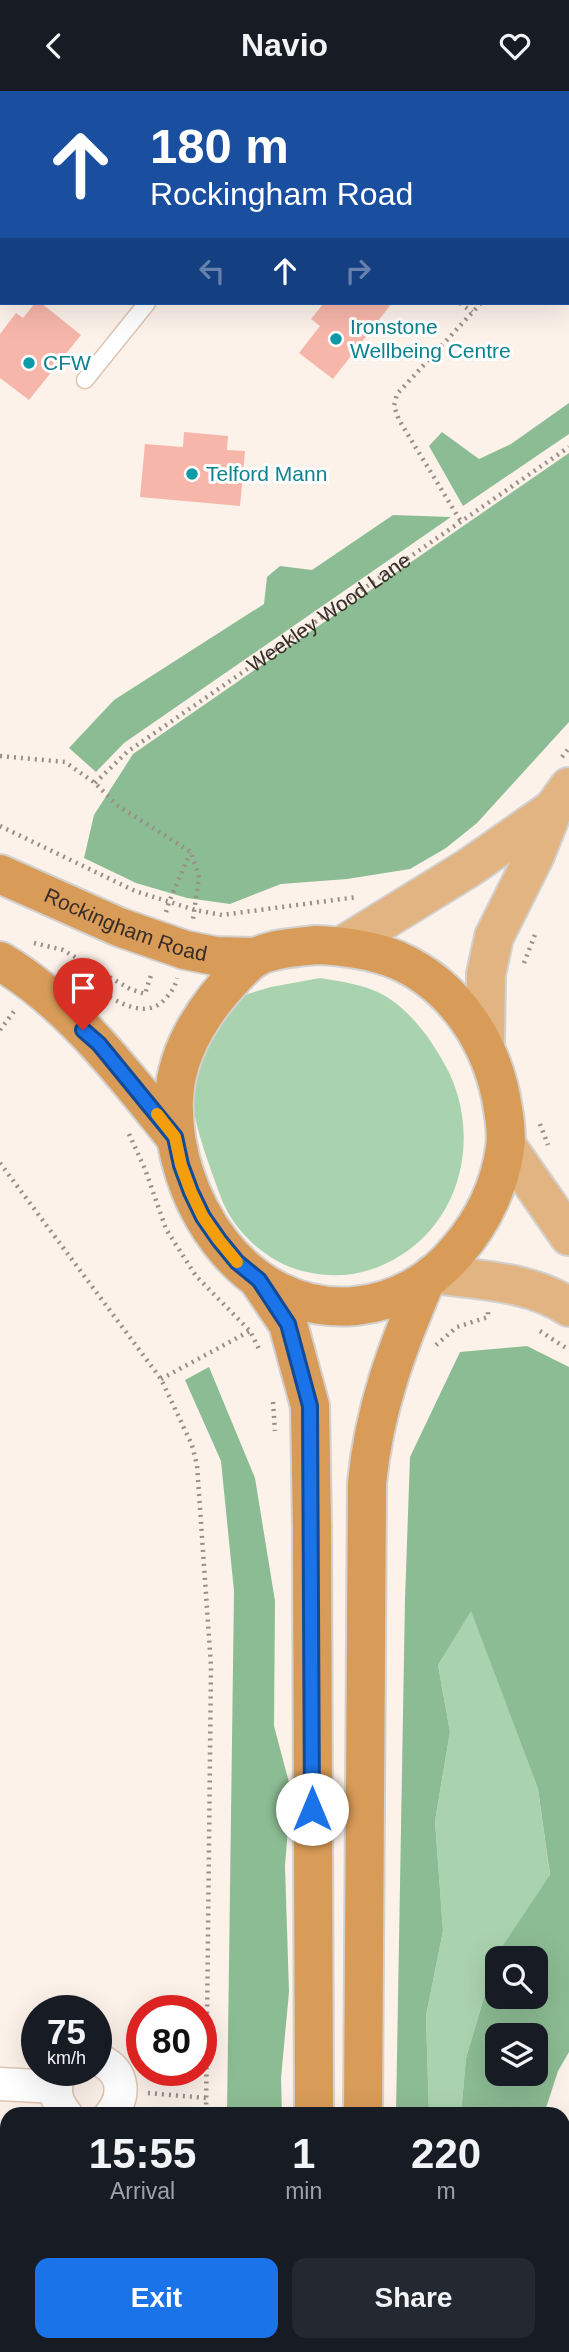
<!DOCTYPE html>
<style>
body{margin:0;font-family:Arial,sans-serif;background:#242831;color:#f1f3f6;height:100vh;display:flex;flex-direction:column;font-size:26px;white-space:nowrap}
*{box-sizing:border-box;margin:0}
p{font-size:23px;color:#9ea1a6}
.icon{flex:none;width:38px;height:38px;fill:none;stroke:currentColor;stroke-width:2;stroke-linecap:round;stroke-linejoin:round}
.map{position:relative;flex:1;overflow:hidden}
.side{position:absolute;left:0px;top:2016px;width:570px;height:245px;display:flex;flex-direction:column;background:#171b24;border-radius:21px 21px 0 0;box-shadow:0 7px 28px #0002}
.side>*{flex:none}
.banner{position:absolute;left:0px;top:0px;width:570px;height:214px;box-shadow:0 7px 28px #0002;background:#1a4fa0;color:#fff;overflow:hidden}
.fabs{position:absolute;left:485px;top:1855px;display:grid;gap:14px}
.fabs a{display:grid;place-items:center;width:63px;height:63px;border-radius:14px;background:#171b24;box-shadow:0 7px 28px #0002;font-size:35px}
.speed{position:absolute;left:21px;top:1904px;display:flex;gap:14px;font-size:35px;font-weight:700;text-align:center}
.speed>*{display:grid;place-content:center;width:91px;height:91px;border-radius:50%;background:#171b24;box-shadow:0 7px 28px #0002;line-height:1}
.speed small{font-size:18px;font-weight:400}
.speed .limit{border:10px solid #d22;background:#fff;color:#111}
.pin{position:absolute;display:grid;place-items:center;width:60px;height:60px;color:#fff;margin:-72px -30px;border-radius:50% 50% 50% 0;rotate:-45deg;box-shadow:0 0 7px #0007}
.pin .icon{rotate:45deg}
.me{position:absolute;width:77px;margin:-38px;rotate:0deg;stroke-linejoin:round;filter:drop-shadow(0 0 5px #0008)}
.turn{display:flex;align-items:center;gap:24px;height:147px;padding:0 35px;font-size:32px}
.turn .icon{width:91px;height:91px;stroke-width:2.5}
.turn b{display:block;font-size:49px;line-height:60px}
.lanes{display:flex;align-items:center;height:66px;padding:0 35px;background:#0003;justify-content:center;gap:35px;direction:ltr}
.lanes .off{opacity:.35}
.eta{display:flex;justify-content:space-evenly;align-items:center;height:119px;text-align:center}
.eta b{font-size:42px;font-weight:700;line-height:49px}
.cta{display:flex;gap:14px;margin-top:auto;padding:14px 35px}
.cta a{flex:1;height:80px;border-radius:14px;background:#1a73e8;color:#fff;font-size:28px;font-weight:700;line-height:80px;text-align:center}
.cta a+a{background:#242831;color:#f1f3f6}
header{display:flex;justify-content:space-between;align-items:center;height:91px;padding:0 35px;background:#171b24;font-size:32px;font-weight:700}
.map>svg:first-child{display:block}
</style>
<header><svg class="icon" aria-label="back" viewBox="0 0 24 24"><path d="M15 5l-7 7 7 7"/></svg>Navio<svg class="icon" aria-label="heart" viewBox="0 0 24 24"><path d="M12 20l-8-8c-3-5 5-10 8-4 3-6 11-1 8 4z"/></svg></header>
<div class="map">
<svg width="569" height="2261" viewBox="0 0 569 2261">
<rect width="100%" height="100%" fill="#fcf2ea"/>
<!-- green -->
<g fill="#a9d3ae">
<path d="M320,887C343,891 370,894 390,908C404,917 417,932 427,945C437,960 449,978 455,996C478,1061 455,1136 393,1169C363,1185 335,1188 302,1180C266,1171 232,1139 220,1104C209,1072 182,1008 195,976C205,952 221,930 234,907L271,896Z"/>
<path d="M471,1519L538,1698L550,1785L497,1863L466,1967L461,2023H429L426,1925L443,1840L435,1730L450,1641L438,1574Z"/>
</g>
<!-- forest -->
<g fill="#8cbc93" fill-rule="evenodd">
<path d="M569,312V343L463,415L429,355L442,341L479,368L511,353Z"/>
<path d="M569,362V631L477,732L446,757L410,778L347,788L281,793L230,813L187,807L136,792L84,767L94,724L133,663Z"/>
<path d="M393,424L451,426L124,652L96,681L69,657L114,609L264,513L267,486L280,475L312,479Z"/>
<path d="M527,1255L569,1276V1961L558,1980L544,2023H461L466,1967L497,1863L550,1784L538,1698L471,1520L438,1574L450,1641L435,1730L443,1840L426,1925L429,2023H396L405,1508L410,1366L460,1261ZM536,1867V1906H497V1867ZM536,1944V1983H497V1944Z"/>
<path d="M209,1276L255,1387L275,1510L274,1635L291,1699L285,1775L289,1901L281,1987L282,2023H227L234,1500L221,1370L185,1289Z"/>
<rect x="215" y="2254" width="61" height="7"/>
<path d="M392,2254H560L561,2261H391Z"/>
</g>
<!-- building -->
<g fill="#f7b6aa">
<path d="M35,212H41L81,244L29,309L0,287V243L16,222L23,227Z"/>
<path d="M324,212H392L333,288L299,262L320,235L311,228Z"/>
<path d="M184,341L228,345L227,359L245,360L240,415L140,406L145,353L183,356Z"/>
</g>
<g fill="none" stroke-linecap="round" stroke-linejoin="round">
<defs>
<g id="service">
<path d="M38,2L39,0"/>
<path d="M0,23L2,25"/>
<path d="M0,51L2,48"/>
<path d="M0,136L2,137"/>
<path d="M85,289L147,212"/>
<path d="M130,2261V2254"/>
</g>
<g id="minor">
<path d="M190,0L192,2"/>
<path d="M96,1968C122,1976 128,2003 111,2023"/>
<path d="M63,1979C52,1993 55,2010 66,2023"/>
<path d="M0,1993L56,1996"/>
</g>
<g id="primary">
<path d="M342,855L470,776L553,718"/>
<path d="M485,953L486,883L494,846L535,764L553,718L569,696"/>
<path d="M506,1054L569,1145"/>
<path d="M433,1183C479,1189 530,1190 569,1216"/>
</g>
<g id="trunk">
<path id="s2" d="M0,783L119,836L185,859L215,865L257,866"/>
<path d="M317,854C344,855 372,859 397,869C458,896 494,956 503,1018C505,1030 507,1045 505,1057C500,1094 483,1130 458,1159C432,1191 396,1211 355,1215C244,1225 169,1107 174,1006C176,970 194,935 216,907C226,895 245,872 258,865C276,857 298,856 317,854Z"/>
<path d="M0,870C72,913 123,982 175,1046"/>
<path d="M259,1190L288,1233L310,1315L312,1437L314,2023"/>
<path d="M363,2023L367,1392C374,1318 397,1257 426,1189"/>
<path d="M312,2261V2254"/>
<path d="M360,2261V2254"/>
</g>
</defs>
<!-- service casing -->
<use href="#service" stroke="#dfc6b3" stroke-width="19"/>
<!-- minor casing -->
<use href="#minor" stroke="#dfc6b3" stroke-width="35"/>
<!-- primary casing -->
<use href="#primary" stroke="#d3d1cf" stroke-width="42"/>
<!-- trunk casing -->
<use href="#trunk" stroke="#d3d1cf" stroke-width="42"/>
<!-- path -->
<g stroke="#998f88" stroke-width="4.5" stroke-dasharray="2 5" stroke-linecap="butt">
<path d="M460,212L472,221"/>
<path d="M460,429L399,329L394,315L397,303L481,212"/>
<path d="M0,665L65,671L95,692L118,715L191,761L199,786L193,828"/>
<path d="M562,666L569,657"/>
<path id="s1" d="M95,692L127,661L569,356"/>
<path d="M0,735L135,800L195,819L222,824L357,806"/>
<path d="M166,821L169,811L190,762"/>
<path d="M34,852L63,859L130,898L145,903L152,881"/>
<path d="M524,872L536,841"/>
<path d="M86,892C109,905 144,933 166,907C172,900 175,896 177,887"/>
<path d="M0,939L15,919"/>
<path d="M540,1033L548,1054"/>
<path d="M129,1043L145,1078L166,1138L196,1185L250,1240L260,1260"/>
<path d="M0,1072L161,1288L192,1354L197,1374L211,1575L206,2023"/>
<path d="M540,1240L569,1259"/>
<path d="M436,1254L457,1236L488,1226V1221"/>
<path d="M161,1288L250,1240"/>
<path d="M273,1311L275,1340"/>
<path d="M148,2002L206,2007"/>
<path d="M194,2254V2261"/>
</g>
<!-- service -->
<use href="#service" stroke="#fff" stroke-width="16"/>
<!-- minor -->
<use href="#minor" stroke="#fff" stroke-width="32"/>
<!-- primary -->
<use href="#primary" stroke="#e2b482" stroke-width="38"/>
<!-- trunk -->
<use href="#trunk" stroke="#d89b58" stroke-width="38"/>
</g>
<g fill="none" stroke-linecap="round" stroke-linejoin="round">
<defs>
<path id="route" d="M83,939L99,953L175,1046L181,1074L191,1101L203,1126L219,1149L237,1171L259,1189L288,1233L310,1315L312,1718"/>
</defs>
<!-- route casing -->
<use href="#route" stroke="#114b97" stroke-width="18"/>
<!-- route -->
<use href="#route" stroke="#1a73e8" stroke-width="12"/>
<!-- slow -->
<path stroke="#f59e0b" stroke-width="12" d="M157,1023L175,1046L181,1074L191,1101L203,1126L219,1149L237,1171"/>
</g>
<!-- markers -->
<g fill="#0f9aa8" stroke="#fff" stroke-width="2.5">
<circle cx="336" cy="248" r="7"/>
<circle cx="29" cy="272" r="7"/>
<circle cx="192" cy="383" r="7"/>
</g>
<g text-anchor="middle" stroke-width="6" stroke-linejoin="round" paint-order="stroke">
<!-- culture labels -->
<g font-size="21" fill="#0d838f" stroke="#fff" text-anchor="start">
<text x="350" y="243">Ironstone<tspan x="350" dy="24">Wellbeing Centre</tspan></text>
<text x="43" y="279">CFW</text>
<text x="206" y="390">Telford Mann</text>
</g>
<!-- street labels -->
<g font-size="21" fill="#372d26" stroke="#fff">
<text dy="7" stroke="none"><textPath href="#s1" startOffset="290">Weekley Wood Lane</textPath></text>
<text dy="7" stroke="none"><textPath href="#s2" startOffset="136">Rockingham Road</textPath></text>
</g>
</g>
</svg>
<div class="fabs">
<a><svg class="icon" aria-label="search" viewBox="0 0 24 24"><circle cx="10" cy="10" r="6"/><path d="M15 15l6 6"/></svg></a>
<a><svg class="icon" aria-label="layers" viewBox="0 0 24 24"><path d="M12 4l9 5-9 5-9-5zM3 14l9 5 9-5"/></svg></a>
</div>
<div class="speed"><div>75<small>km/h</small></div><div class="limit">80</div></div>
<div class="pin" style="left:83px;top:939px;background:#d93025"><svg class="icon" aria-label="arrive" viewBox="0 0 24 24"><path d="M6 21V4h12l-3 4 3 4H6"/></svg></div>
<svg class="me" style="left:312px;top:1718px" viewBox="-20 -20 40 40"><circle r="19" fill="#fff"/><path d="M0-13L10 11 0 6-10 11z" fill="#1a73e8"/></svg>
<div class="banner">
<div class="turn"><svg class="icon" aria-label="ahead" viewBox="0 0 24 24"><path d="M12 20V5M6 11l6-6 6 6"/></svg><div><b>180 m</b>Rockingham Road</div></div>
<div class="lanes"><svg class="icon off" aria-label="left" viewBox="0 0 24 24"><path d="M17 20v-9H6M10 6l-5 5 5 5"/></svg><svg class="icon" aria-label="ahead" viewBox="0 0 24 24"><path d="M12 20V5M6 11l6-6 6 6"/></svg><svg class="icon off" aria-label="right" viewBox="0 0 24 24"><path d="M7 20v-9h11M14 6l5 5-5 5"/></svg></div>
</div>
<section class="side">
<div class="eta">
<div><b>15:55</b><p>Arrival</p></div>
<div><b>1</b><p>min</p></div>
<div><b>220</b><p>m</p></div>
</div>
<div class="cta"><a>Exit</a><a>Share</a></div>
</section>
</div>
